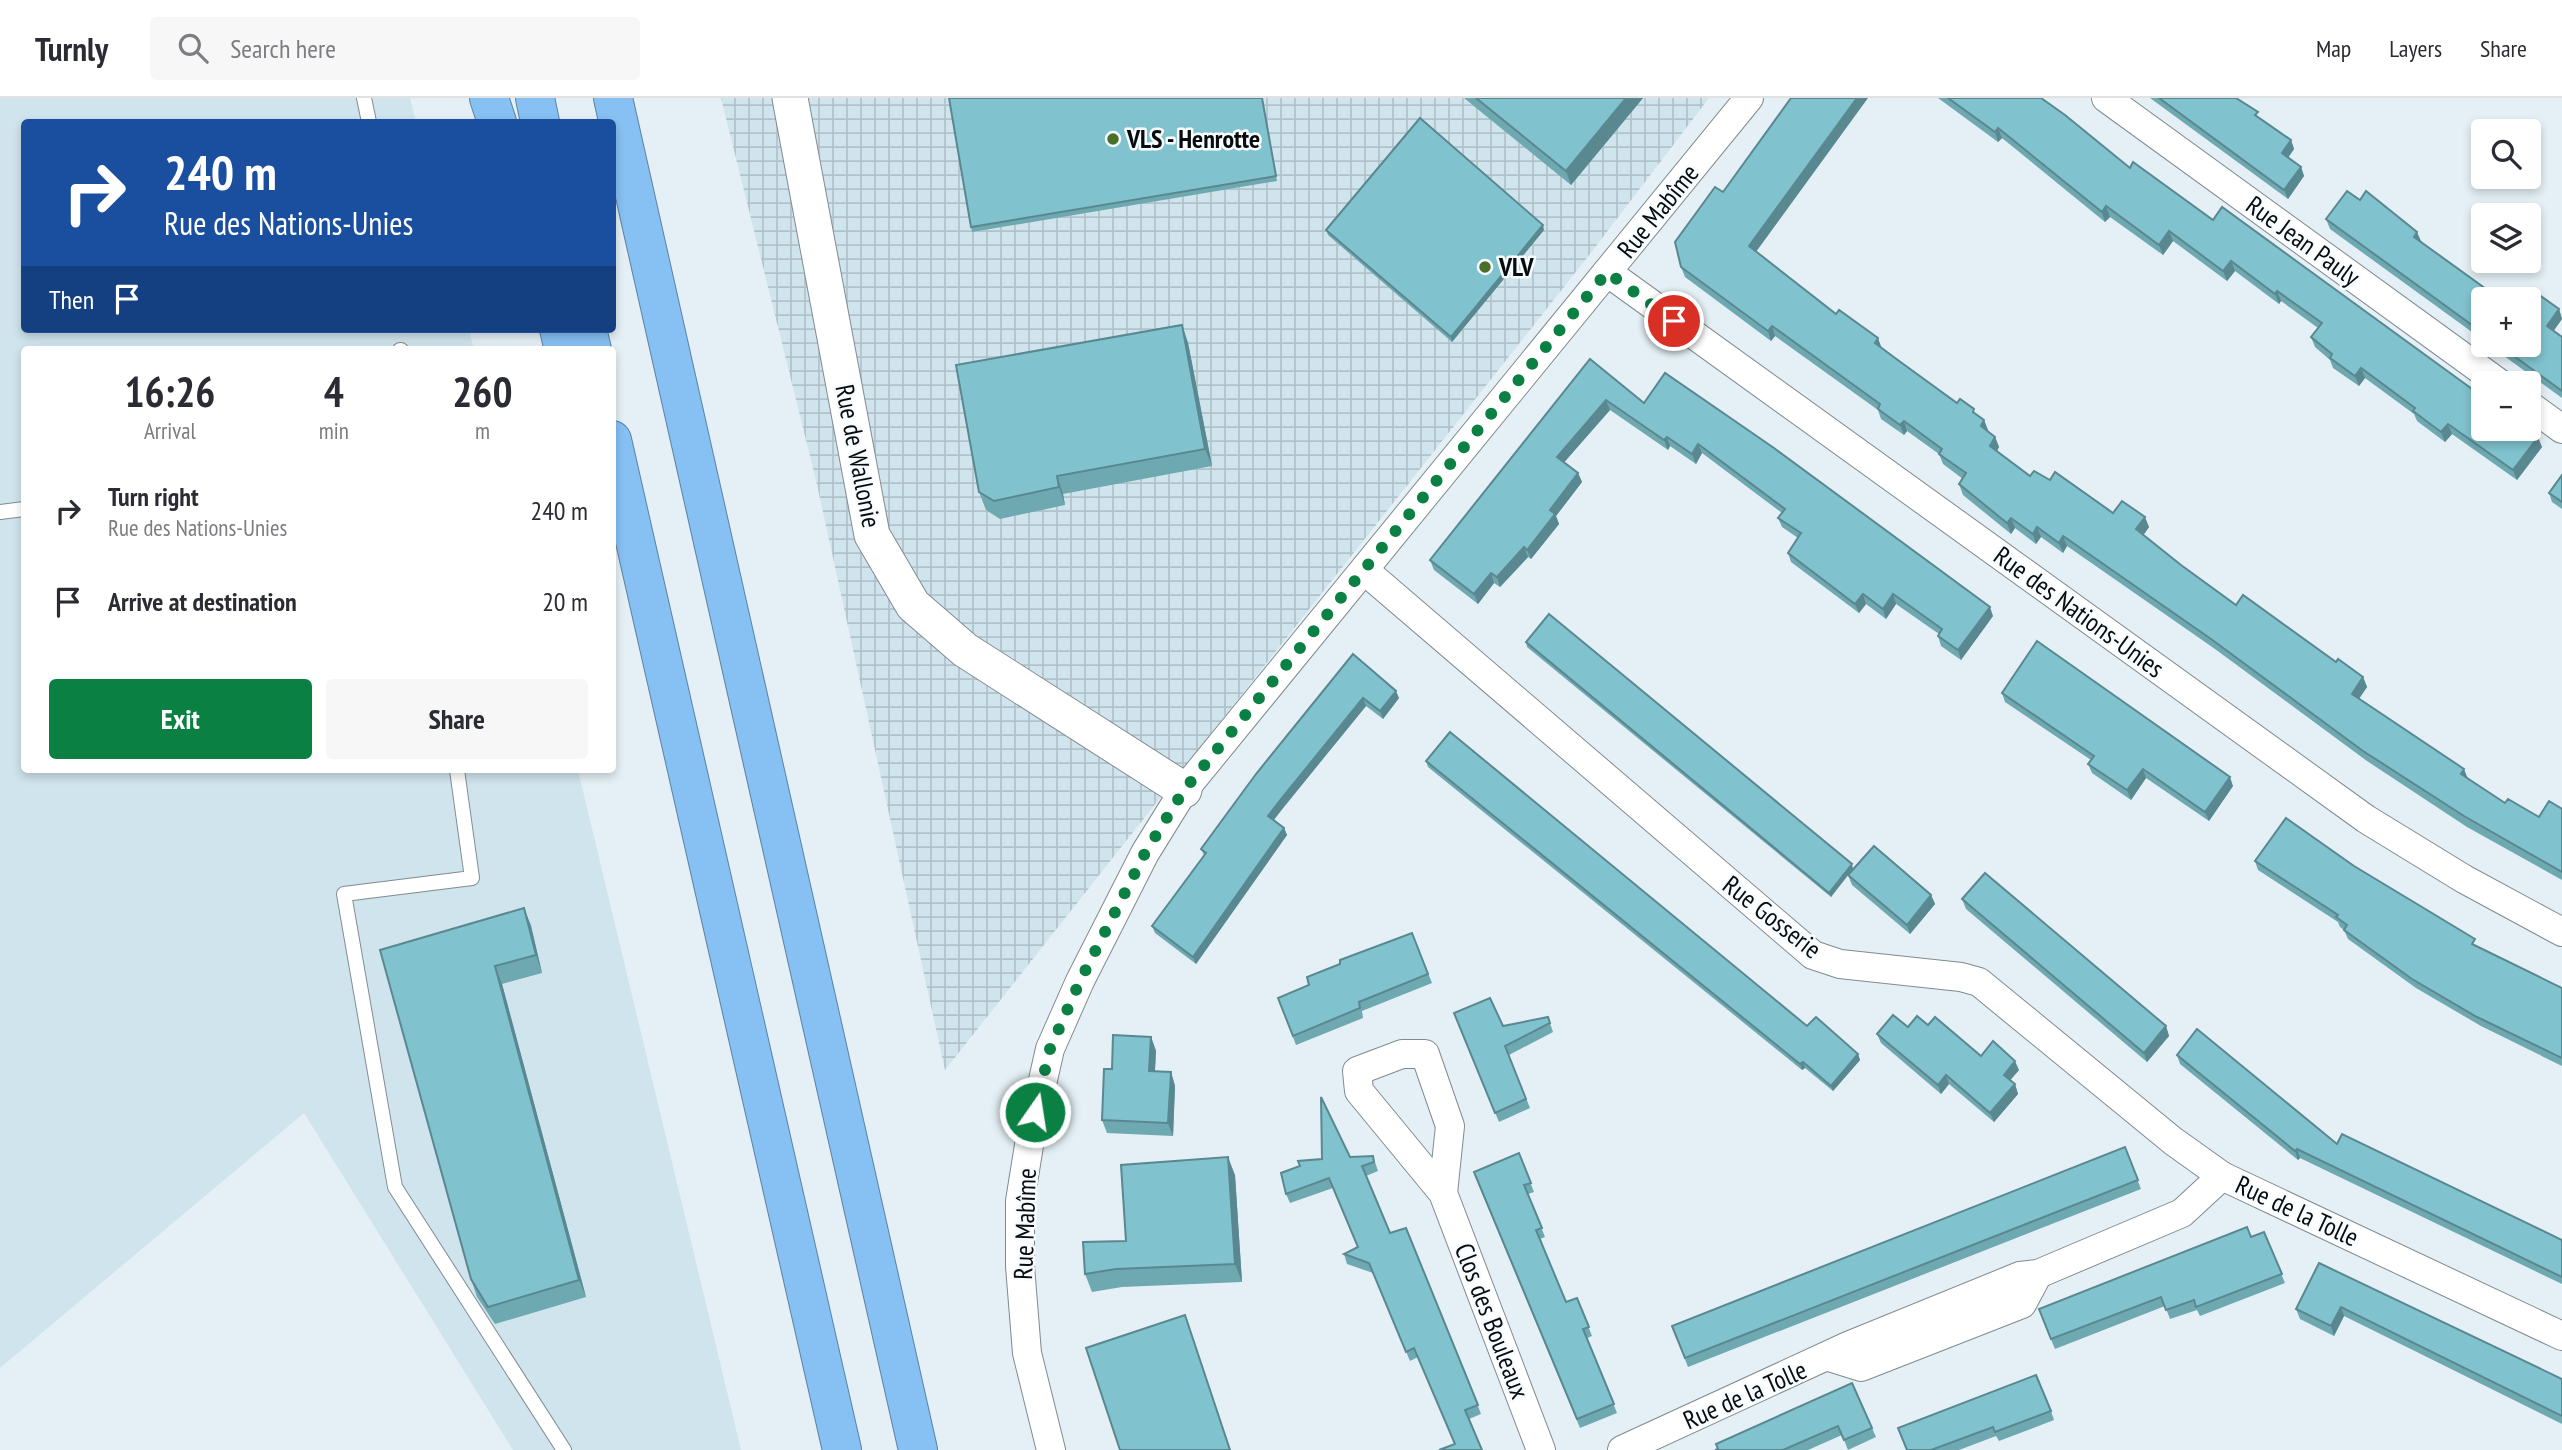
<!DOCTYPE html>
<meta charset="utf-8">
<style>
body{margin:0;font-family:"PT Sans Narrow",sans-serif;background:#f7f7f7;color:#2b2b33;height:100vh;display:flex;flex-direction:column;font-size:26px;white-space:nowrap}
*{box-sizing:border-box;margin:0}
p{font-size:23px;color:#7c7c81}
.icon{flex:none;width:38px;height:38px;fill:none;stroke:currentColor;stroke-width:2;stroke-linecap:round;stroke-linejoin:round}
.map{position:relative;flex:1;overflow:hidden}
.details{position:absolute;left:21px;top:248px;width:595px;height:427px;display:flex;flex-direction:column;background:#fff;border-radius:7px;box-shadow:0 4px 10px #0003}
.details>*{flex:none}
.guide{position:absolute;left:21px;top:21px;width:595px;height:214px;border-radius:7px;box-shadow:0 4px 10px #0003;background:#1a4fa0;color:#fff;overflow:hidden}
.tools{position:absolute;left:2471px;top:21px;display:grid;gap:14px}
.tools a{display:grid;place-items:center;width:70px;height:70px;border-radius:7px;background:#fff;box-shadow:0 4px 10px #0003;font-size:35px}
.pin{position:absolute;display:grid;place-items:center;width:60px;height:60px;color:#fff;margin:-30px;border:4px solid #fff;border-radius:50%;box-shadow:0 2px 7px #0007}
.me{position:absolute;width:77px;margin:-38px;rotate:13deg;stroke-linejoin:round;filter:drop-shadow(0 0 5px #0008)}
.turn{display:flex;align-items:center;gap:24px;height:147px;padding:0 28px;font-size:32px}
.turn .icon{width:91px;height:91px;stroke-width:2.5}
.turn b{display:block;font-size:49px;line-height:60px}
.then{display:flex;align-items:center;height:66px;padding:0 28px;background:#0003;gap:14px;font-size:26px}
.eta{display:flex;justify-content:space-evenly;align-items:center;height:119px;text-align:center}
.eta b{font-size:42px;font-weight:700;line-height:49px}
.cta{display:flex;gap:14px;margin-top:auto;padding:14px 28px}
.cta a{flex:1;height:80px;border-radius:7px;background:#0b8043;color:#fff;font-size:28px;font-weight:700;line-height:80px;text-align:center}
.cta a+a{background:#f7f7f7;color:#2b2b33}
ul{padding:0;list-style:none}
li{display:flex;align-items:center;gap:21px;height:91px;padding:0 28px}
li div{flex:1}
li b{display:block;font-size:26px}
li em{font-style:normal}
header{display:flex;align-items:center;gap:42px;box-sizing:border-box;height:98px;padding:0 35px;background:#fff;border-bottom:2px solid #e1e1e2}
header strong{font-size:33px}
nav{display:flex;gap:38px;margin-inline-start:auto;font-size:24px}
.search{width:490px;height:63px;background:#f7f7f7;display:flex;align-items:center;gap:18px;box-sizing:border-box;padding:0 24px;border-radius:7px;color:#7c7c81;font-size:26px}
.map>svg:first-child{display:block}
</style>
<header>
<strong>Turnly</strong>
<div class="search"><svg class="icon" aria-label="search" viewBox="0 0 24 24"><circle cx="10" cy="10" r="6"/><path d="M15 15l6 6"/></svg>Search here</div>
<nav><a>Map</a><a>Layers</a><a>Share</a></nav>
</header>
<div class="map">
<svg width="2562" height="1352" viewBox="0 0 2562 1352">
<defs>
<pattern id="industrial-grid" width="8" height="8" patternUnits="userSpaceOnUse" patternTransform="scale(1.75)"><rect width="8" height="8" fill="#d0e4ed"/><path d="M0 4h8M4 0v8" fill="none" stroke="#b1c2ca"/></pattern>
</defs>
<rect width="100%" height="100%" fill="#e4f0f5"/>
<!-- built -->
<path fill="#d0e4ed" d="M0,0H410L416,24H24V231H469L474,252H24V672H578L741,1352H513L304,1015L0,1270Z"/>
<!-- industrial -->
<path fill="url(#industrial-grid)" d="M721,0H1709L1590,156L945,972L816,382Z"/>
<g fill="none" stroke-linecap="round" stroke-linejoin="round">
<defs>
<g id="service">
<path d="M364,0L369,24"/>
<path d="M400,252H401"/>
<path d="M0,414L24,411"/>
<path d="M457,672L472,780L344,796L395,1089L564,1352"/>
</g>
<g id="minor">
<path d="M2106,0L2499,285"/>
<path d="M1607,174L2366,721L2464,781L2562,834"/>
<path d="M2529,307L2562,331"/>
<path d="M1364,472L1813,857L1840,866L1961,879L1979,884L2173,1043L2222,1078L2562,1238"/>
<path d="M1443,1095L1450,1028L1425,956H1402L1357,973L1359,993L1443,1095L1541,1352"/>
<path d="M1829,1259L1861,1269L2022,1206L2038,1176"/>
<path d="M1051,1352L1027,1255L1020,1168V1103L1031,1035L1050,951L1080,883L1145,755L1184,692L1749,0"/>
<path d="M1622,1352L1848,1248L2020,1178L2038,1176L2182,1115L2222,1078"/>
</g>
<path id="tertiary" d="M790,0L872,437L913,507L965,552L1184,692"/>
<g id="motorway">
<path d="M489,0L497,24"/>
<path d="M535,0L540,24"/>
<path d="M613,0L918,1352"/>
<path d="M559,231L564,252"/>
<path d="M587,231L592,252"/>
<path d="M612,342L842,1352"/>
</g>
</defs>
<!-- service casing -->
<use href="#service" stroke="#808b90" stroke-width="16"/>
<!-- minor casing -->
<use href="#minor" stroke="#808b90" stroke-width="30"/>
<!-- tertiary casing -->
<use href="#tertiary" stroke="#808b90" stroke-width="37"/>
<!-- motorway casing -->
<use href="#motorway" stroke="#5b81a3" stroke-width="40"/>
<!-- service -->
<use href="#service" stroke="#fff" stroke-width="14"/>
<!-- minor -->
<use href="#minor" stroke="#fff" stroke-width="28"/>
<!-- tertiary -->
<use href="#tertiary" stroke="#fff" stroke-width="35"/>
<!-- motorway -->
<use href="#motorway" stroke="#87c0f3" stroke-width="38"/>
</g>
<!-- wall -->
<g fill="#6ea8b1">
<path d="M949,0H1262L1277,83L972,134Z"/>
<path d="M1464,0H1643L1571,87Z"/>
<path d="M1938,0H2041L2130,70L2213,122L2542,349L2517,382L2452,336L2445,344L2417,323L2414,316L2365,280L2359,288L2333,270L2330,262L2315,249L2311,239L2318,230L2281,203L2279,206L2235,173L2227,183L2173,143L2163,157L2110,119L2105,124L2002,40L1998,44Z"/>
<path d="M2150,0H2236L2260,21L2291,42L2294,51L2288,60L2301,69L2304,78L2288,101Z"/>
<path d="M1723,94L1756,153L1836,216L1957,305L1984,322L1988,333L1995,339L1999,349L1997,353L2030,378L2113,415L2149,429L2143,437L2181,467L2236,507L2363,579L2367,589L2359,601L2467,680L2505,705L2539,719L2562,711V782L2467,729L2367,663L2215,551L2067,448L2063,455L2041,439L2036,446L2015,430L2011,436L1963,397L1959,386L1963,381L1943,366L1939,356L1907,333L1904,337L1881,321L1878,312L1775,238L1771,243L1685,179L1681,169Z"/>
<path d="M2326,121L2421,143L2483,201V242L2330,131Z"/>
<path d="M1326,132H1544L1452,244L1328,137Z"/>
<path d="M2559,211L2562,221L2553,233L2562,239V300L2489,247H2529Z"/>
<path d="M1182,227L1188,245L1212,368L1063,396L1065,407L1000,421L986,412L979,394Z"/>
<path d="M1590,261L1644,305L1993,518L1961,562L1941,548L1938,538L1939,536L1896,506L1886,521L1866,506L1859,515L1791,464L1788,455L1798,440L1782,429L1778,420L1782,415L1702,355L1696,366L1670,348L1668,352L1610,312L1564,364L1578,375L1582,384L1556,418L1559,426L1531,461L1528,459L1500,489L1494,485L1478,506L1434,472L1430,462Z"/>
<path d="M2562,377V411L2552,404L2549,395Z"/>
<path d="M1526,544L1852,766L1831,799L1527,549Z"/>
<path d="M1353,556L1399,600L1383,621L1366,608L1285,707L1274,722L1284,730L1287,737L1196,866L1155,835L1152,828L1204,757L1201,751Z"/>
<path d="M2002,595L2233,688L2209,723L2146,680L2131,702L2092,675L2088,666L2091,662L2005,604Z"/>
<path d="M1426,663L1807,928L1858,956L1860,962L1833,993L1805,970L1802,972L1428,669Z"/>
<path d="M2255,763L2354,768L2477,848L2562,890V968L2481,928L2416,890L2348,841L2344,832L2340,829L2338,824L2258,772Z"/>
<path d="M1848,777L1931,797L1935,806L1910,836L1852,787Z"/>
<path d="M1962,801L2166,928L2169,938L2147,964L1966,811Z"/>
<path d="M524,810L531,828L542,875L502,886L586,1199L495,1226L477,1199L471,1181L380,852Z"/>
<path d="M1412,835L1432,885L1362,913L1363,920L1296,947L1278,900L1309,887Z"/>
<path d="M1548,919L1553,934L1509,957L1530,1010L1499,1024L1458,925L1503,928Z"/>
<path d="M1908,929L2019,972L2010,982L2015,986L2018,996L1994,1024L1949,986L1941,996L1881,945L1877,936Z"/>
<path d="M1151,939L1156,953L1155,973L1171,974L1175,988L1173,1038L1107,1035L1102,1022L1112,971Z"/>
<path d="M2177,957L2337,1046L2562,1142V1186L2300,1060L2298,1062L2180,966Z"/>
<path d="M2125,1049L2141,1091L1688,1269L1672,1228Z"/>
<path d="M1519,1055L1534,1094L1528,1096L1545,1139L1540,1141L1566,1204L1577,1200L1592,1238L1587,1240L1617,1315L1580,1330L1477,1083Z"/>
<path d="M1373,1058L1378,1073L1366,1078L1390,1135L1465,1273L1481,1316L1469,1321L1455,1346L1418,1259L1410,1263L1373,1175L1347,1166L1344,1156L1358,1149L1333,1090L1290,1105L1286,1096L1322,1061Z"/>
<path d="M1235,1077L1242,1184L1122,1189L1092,1194L1085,1176L1126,1143Z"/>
<path d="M2264,1134L2285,1185L2200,1218L2197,1212L2170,1221L2165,1208L2055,1251L2042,1220Z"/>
<path d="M2319,1165L2562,1281V1326L2344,1218L2334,1238L2300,1221L2296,1211Z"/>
<path d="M1852,1285L1876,1339L1848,1352L1842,1337L1808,1352H1715Z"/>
<path d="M2051,1313L2054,1322L1999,1343L1996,1338L1959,1352H1907Z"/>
</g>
<!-- shaded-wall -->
<g fill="#5a8890">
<path d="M1626,0H1643L1571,87L1566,73Z"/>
<path d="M1857,0H1868L1753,158L1749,148Z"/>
<path d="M1998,30L2002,40L1998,44L1995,34Z"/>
<path d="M2291,42L2294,51L2285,64L2282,55Z"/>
<path d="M2301,69L2304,78L2288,101L2284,92Z"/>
<path d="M2106,108L2110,119L2105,124L2102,114Z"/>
<path d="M1543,127L1544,132L1452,244L1451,239Z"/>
<path d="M2169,133L2173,143L2163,157L2159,147Z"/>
<path d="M2417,134L2421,143L2417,148L2414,139Z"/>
<path d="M2231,163L2235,173L2227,183L2223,173Z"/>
<path d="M2277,193L2281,203L2279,206L2275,196Z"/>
<path d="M2559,211L2562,221L2550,238L2547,228Z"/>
<path d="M1182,227L1188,245L1212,368L1205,351Z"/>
<path d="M1772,228L1775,238L1771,243L1768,233Z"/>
<path d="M1878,240L1882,251L1875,245Z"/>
<path d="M2361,270L2365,280L2359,288L2355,278Z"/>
<path d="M1606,302L1610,312L1561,368L1557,359Z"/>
<path d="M1984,322L1988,332L1985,338L1981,328Z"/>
<path d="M1904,323L1907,333L1904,337L1900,327Z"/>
<path d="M2448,326L2452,336L2445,344L2441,334Z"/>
<path d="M1667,339L1670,348L1668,352L1664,342Z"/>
<path d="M1995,339L1999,349L1993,359L1990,348Z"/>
<path d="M2538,339L2542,349L2517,382L2513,372Z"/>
<path d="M1698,346L1702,355L1696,366L1692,356Z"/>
<path d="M1578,375L1582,384L1556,418L1559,426L1531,461L1527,452L1550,412Z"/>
<path d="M1057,378L1063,396L1065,407L1059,389Z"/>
<path d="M2145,419L2149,429L2140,442L2136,431Z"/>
<path d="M2011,420L2015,430L2011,436L2007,425Z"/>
<path d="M2037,429L2041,439L2036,446L2033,436Z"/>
<path d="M2063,438L2067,448L2063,455L2059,445Z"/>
<path d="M1524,449L1528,459L1500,489L1497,479Z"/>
<path d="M1491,475L1494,485L1478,506L1474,496Z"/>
<path d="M1863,496L1866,506L1859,515L1855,506Z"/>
<path d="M1893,496L1896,506L1886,521L1883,511Z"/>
<path d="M1990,509L1993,518L1961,562L1958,552Z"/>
<path d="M2363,579L2367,589L2355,606L2352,596Z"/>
<path d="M1396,593L1399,600L1383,621L1380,613Z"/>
<path d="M1363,600L1366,608L1271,725L1268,718Z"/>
<path d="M2143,671L2146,680L2131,702L2127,692Z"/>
<path d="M2464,671L2468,681L2461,676Z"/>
<path d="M2230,679L2233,688L2209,723L2205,714Z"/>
<path d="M1284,730L1287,737L1196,866L1193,859Z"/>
<path d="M1852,766L1853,771L1831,799L1829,795Z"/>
<path d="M1931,797L1935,806L1910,836L1907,827Z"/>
<path d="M524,810L531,828L542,875L536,857Z"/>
<path d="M495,868L502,886L586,1199L579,1182Z"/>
<path d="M2166,928L2169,938L2147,964L2144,955Z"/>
<path d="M1151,939L1156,953L1154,987L1149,973Z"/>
<path d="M1858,956L1860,962L1833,993L1831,988Z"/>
<path d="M2015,963L2019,972L2007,986L2004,977Z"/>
<path d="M1803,964L1805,970L1802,972L1800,966Z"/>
<path d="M1171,974L1175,988L1173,1038L1168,1025Z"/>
<path d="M1946,977L1949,986L1941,996L1938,987Z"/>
<path d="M2015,986L2018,996L1994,1024L1990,1015Z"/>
<path d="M2297,1051L2300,1060L2298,1062L2295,1053Z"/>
<path d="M1228,1059L1235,1077L1242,1184L1235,1166Z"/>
<path d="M2341,1209L2344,1218L2334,1238L2331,1228Z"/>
</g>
<!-- building -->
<g fill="#80c3ce" stroke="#5a8890" stroke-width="2">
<path d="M949,0H1262L1276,78L971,129Z"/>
<path d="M1476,0H1626L1566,73Z"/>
<path d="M1791,0H1857L1749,148L1836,216L1839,212L1878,240L1875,245L1895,260L1957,305L1960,301L1974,311L1973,314L1984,322L1981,328L1995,339L1990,348L2030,378L2034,373L2050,382L2055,374L2113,415L2122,403L2145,419L2136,431L2181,467L2236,507L2243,497L2336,564L2338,561L2363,579L2352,596L2464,671L2461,676L2505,705L2508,701L2539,719L2549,703L2562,711V774L2464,718L2363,653L2211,541L2063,438L2059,445L2037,429L2033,436L2011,420L2007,425L1959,386L1966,375L1939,356L1942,351L1904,323L1900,327L1878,311L1880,306L1772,228L1768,233L1681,169L1675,144L1715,89L1723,94Z"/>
<path d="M1948,0H2041L2065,17L2130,70L2133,64L2213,122L2222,109L2483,299V331H2527L2538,339L2513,372L2448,326L2441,334L2413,313L2415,310L2361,270L2355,278L2330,260L2332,256L2311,239L2322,225L2277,193L2275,196L2231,163L2223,173L2169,133L2159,147L2106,108L2102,114L1998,30L1995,34Z"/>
<path d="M2159,0H2236L2258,14L2255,17L2291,42L2282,55L2301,69L2284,92Z"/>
<path d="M1420,20L1543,127L1451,239L1326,132Z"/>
<path d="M2347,93L2360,102L2366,93L2417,134L2414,139L2500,201H2483V235L2326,121Z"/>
<path d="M2538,196L2559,211L2547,228L2562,239V293L2499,247H2529V208Z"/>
<path d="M1182,227L1205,351L1057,378L1059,389L994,403L979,394L956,267Z"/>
<path d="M1590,261L1644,305L1665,275L1774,350L1990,509L1958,552L1938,538L1942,531L1893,496L1883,511L1863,496L1855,506L1788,455L1801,435L1778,420L1785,411L1698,346L1692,356L1667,339L1664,342L1606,302L1557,359L1578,375L1550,412L1555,416L1527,452L1524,449L1497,479L1491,475L1474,496L1430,462Z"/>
<path d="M2562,377V404L2549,395Z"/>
<path d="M1549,516L1852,766L1829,795L1526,544Z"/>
<path d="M2037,543L2230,679L2205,714L2143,671L2127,692L2088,666L2094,658L2002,595Z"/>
<path d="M1353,556L1396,593L1380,613L1363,600L1282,700L1268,718L1284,730L1193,859L1152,828L1206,755L1201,751L1256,676Z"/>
<path d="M1450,634L1807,928L1816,919L1858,956L1831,988L1803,964L1800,966L1426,663Z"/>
<path d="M2286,720L2354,768L2475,841L2472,846L2562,890V960L2477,919L2412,881L2344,832L2347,827L2336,819L2338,817L2255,763Z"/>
<path d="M1874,748L1931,797L1907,827L1848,777Z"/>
<path d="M1985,775L2166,928L2144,955L1962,801Z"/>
<path d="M524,810L536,857L495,868L579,1182L488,1209L471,1181L380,852Z"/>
<path d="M1412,835L1428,876L1359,904L1360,910L1293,938L1278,900L1309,887L1307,879L1340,866V862Z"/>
<path d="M1490,900L1503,928L1548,919L1550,925L1505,948L1526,1001L1495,1015L1454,915Z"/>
<path d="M1893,917L1908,929L1917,918L1928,927L1935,919L1981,958L1993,943L2015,963L2004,977L2015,986L1990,1015L1946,977L1938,987L1877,936Z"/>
<path d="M2197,931L2337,1046L2342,1036L2562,1142V1179L2297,1051L2295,1053L2177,957Z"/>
<path d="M1113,937L1151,939L1149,973L1171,974L1168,1025L1102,1022L1104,971H1112Z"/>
<path d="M1321,999L1350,1059L1373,1058L1374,1064L1362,1068L1390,1135L1406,1130L1478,1307L1465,1312L1482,1352H1439L1455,1346L1414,1250L1406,1254L1369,1165L1344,1156L1358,1149L1329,1080L1286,1096L1281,1075L1300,1068L1298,1063L1322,1061Z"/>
<path d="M2125,1049L2138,1082L1685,1260L1672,1228Z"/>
<path d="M1519,1055L1531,1085L1524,1087L1542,1130L1536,1132L1566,1204L1577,1200L1589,1229L1583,1231L1614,1306L1577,1321L1474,1074Z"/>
<path d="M1228,1059L1235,1166L1116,1171L1085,1176L1083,1144L1126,1143L1121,1067Z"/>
<path d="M2247,1129L2251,1139L2264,1134L2282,1176L2196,1209L2194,1202L2166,1212L2161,1199L2051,1241L2039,1211Z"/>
<path d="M2319,1165L2562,1281V1318L2341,1209L2331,1228L2296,1211Z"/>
<path d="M1185,1217L1230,1352H1120L1086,1250Z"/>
<path d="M2036,1277L2051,1313L1995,1334L1993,1329L1931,1352H1907L1898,1330Z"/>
<path d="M1852,1285L1872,1330L1844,1342L1838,1328L1783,1352H1715L1718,1351L1716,1346Z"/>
</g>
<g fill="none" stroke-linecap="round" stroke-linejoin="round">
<!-- route -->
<path stroke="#0b8043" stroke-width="12" stroke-dasharray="0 21.6" d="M1035,1014L1050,951L1080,883L1145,755L1184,692L1607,174L1674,223"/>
</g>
<!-- markers -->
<g fill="#4a6f29" stroke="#f7fcfe" stroke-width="2.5">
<circle cx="1113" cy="41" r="7"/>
<circle cx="1485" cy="169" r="7"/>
</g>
<g text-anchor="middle" stroke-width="5" stroke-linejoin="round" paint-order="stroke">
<!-- poi labels -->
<g font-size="26" font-weight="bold" fill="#090c0e" stroke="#f7fcfe" text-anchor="start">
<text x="1127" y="50">VLS - Henrotte</text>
<text x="1499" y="178">VLV</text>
</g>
<!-- street labels -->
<g font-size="26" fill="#090c0e" stroke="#f7fcfe">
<text transform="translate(1658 113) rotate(-51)" y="9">Rue Mabîme</text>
<text transform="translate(2303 143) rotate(36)" y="9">Rue Jean Pauly</text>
<text transform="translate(858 358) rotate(79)" y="9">Rue de Wallonie</text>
<text transform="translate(2079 514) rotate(36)" y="9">Rue des Nations-Unies</text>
<text transform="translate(1772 819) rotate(38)" y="9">Rue Gosserie</text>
<text transform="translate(2297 1113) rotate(25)" y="9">Rue de la Tolle</text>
<text transform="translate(1025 1126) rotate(-88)" y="9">Rue Mabîme</text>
<text transform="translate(1492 1223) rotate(69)" y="9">Clos des Bouleaux</text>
<text transform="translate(1745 1297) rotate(-24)" y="9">Rue de la Tolle</text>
</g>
</g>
</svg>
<div class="tools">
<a><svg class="icon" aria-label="search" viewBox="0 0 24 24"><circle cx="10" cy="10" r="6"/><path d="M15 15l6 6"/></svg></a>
<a><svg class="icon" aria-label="layers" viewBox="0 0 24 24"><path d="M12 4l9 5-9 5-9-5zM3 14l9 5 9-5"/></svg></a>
<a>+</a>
<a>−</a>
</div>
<div class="pin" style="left:1674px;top:223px;background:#d93025"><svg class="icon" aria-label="arrive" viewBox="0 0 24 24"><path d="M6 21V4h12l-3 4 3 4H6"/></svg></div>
<svg class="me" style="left:1035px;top:1014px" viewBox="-20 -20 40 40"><circle r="17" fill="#0b8043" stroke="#fff" stroke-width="3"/><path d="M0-11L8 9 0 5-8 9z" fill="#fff"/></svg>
<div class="guide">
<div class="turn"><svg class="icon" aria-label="right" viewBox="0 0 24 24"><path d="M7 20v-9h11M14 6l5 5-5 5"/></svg><div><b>240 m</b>Rue des Nations-Unies</div></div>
<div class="then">Then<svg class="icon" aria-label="arrive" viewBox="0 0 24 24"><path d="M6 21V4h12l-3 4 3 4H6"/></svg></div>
</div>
<section class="details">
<div class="eta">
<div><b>16:26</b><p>Arrival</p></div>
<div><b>4</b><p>min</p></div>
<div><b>260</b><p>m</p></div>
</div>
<ul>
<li><svg class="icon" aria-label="right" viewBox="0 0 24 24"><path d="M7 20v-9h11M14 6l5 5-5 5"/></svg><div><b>Turn right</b><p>Rue des Nations-Unies</p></div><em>240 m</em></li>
<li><svg class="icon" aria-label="arrive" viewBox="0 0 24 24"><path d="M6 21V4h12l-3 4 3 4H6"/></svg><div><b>Arrive at destination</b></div><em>20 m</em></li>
</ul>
<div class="cta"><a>Exit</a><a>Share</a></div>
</section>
</div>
